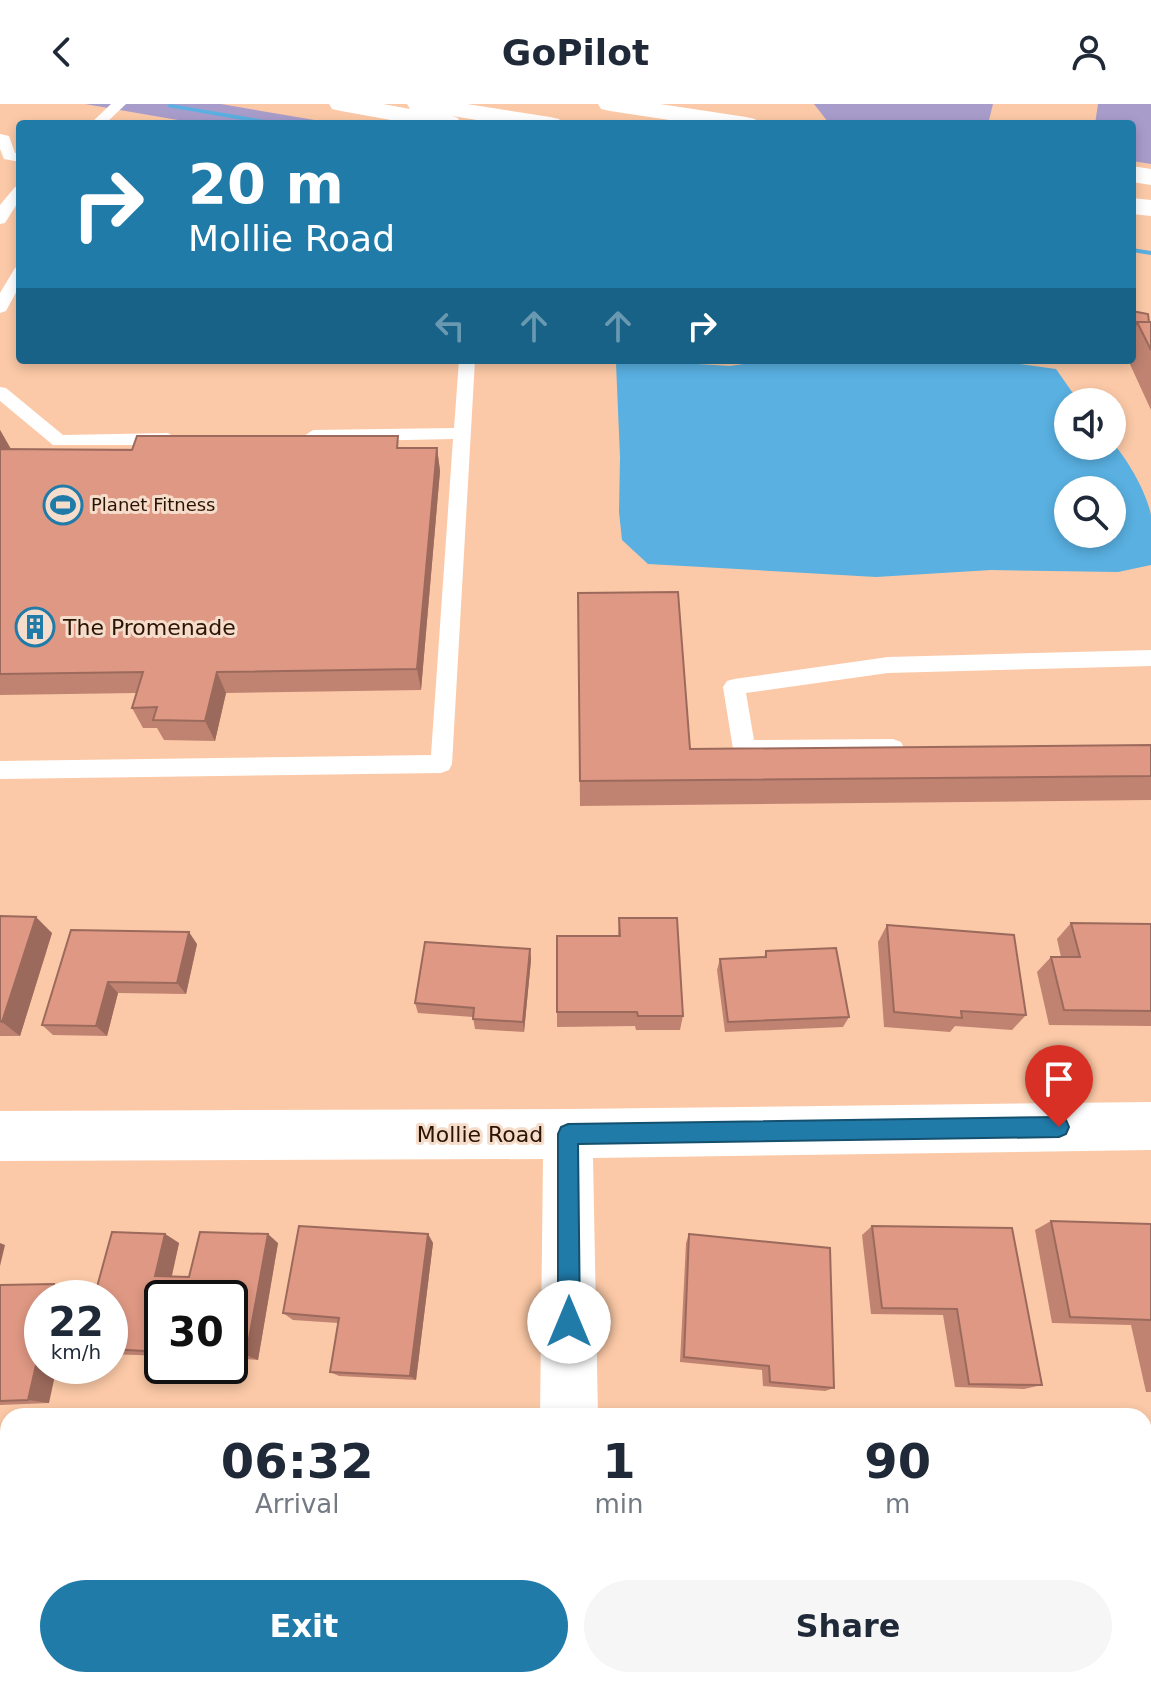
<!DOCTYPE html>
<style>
body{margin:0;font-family:"DejaVu Sans",sans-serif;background:#f6f6f7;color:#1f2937;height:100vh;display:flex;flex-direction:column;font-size:30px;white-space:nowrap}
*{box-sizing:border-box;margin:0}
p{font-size:26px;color:#747a83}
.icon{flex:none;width:44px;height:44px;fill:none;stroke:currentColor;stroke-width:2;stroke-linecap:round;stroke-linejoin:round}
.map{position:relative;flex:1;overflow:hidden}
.drawer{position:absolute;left:0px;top:1304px;width:1152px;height:280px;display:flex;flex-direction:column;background:#fff;border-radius:24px 24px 0 0;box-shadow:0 4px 12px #0003}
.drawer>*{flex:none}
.hud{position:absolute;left:16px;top:16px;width:1120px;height:244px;border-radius:8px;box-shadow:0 4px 12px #0003;background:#207ba9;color:#fff;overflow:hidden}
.controls{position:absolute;left:1054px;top:284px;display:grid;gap:16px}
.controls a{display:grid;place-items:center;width:72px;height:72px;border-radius:50%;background:#fff;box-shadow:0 4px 12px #0003;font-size:40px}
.speed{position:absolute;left:24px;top:1176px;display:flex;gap:16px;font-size:40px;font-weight:700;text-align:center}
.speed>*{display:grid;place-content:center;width:104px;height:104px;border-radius:50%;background:#fff;box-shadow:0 4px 12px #0003;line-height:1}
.speed small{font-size:20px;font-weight:400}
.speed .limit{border:4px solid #111;border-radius:12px;background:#fff;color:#111}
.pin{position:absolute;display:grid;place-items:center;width:68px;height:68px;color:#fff;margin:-82px -34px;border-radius:50% 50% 50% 0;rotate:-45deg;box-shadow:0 0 8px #0007}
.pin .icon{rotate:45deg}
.me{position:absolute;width:88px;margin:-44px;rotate:0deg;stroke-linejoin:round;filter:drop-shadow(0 0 6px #0008)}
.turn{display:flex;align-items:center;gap:28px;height:168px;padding:0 40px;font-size:36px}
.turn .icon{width:104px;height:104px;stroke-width:2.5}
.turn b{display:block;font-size:56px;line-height:68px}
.lanes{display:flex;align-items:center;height:76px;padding:0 40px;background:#0003;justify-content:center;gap:40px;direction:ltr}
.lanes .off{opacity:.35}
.eta{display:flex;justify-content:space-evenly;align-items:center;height:136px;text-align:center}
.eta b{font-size:48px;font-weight:800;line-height:56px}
.button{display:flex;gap:16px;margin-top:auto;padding:16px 40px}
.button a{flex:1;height:92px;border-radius:48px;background:#207ba9;color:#fff;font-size:32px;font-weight:800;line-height:92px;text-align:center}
.button a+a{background:#f6f6f7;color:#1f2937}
header{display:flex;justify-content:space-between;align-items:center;height:104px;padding:0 40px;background:#fff;font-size:36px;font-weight:800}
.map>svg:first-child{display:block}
</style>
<header><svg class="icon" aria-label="back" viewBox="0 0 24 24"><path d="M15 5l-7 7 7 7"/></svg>GoPilot<svg class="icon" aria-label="person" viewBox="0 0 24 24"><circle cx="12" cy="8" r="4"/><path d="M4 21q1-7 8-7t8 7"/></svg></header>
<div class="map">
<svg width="1151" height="1584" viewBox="0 0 1151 1584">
<rect width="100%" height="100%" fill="#fbc9a7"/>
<!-- green -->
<g fill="#a89ccb">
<path d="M85,0H221L338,20H201Z"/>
<path d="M814,0H993L988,20H843L828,18Z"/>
<path d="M1098,0H1151V60L1132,57V20H1095Z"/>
</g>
<!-- water -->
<path fill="#59b0e1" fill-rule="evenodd" d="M770,256H991L1056,265L1077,295L1075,298H1068V342H1112V338C1128,356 1146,387 1151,411C1151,426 1151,445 1151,461L1118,468L991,466L876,473L648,460L622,436L619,408L620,353L616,259L647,257L730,262ZM1068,386H1112V430H1068Z"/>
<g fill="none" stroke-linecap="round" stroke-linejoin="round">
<!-- stream -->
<g fill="#59b0e1" fill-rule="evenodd">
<path d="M170,0L277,18L280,20H265L168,3V1Z"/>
<path d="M1132,144L1151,147V151L1132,148Z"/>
</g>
<!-- lane -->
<g fill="#fff" fill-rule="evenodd">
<path d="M111,0H126L105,20H90Z"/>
<path d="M0,30L9,32L15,49L20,50V58L4,55L0,45Z"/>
<path d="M20,82V95L5,119L0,120V101L15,83Z"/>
<path d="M20,162V181L6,207L0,209V189L15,164Z"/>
<path d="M459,256H475L452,660L449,666L441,669L0,675V657L431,651L453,335L313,338L304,332L313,326L454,324Z"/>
<path d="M0,283L6,284L63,331L168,329L177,335L168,341H53L0,297Z"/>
<path d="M1151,546V562L888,569L746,589L754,636L893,635L901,638L904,644L901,650L893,653L744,654L736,651L733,645L723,583L727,577L734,575L888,553Z"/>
</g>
<!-- street -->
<g fill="#fff" fill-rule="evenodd">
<path d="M1151,998V1046L593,1054L598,1312H540L543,1055L0,1057V1007L568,1005Z"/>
<rect x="539" y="1576" width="64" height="8"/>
</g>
<!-- primary -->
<g fill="#fff" fill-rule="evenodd">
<path d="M329,0H383L410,5L407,0H467L550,13L559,15L562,20H502L452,12L458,14L461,20H413L341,7L332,5Z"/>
<path d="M598,0H660L746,13L755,15L758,20H696L610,7L601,5Z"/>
<path d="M1132,62L1151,65V81L1132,78Z"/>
<path d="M1132,94L1151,96V112L1132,110Z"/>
</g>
</g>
<!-- wall -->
<g fill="#c08372">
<path d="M1132,207L1149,218H1151V306L1128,256H1132Z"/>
<path d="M0,326L11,345L437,344L440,367L421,586L226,589L215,637L164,636L157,624H143L132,604L136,589L0,591Z"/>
<path d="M578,489L690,645L1151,641V696L580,702Z"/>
<path d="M0,812L52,829L20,932H0Z"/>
<path d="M619,814L683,912L680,926H636L635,922L557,923V908L618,832Z"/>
<path d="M1071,819L1151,820V922L1049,921L1037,868L1051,853H1061L1057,835Z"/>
<path d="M887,821L1026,911L1012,926L955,922L950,928L884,923L878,838Z"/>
<path d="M71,826L197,840L186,890L118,889L107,932L53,931L42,921Z"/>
<path d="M530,845L531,856L524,928L475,925L473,913L418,909L415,899Z"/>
<path d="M766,847L849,913L843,923L725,928L717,866L720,855L764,853Z"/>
<path d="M1051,1117L1151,1120V1288H1146L1131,1221L1052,1219L1035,1126Z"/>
<path d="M872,1122L1042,1281L1024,1285L955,1283L943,1211L871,1210L862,1131Z"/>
<path d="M165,1130L179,1139L172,1172L189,1173L278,1139L258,1256L230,1254V1194H162V1252L110,1250V1194Z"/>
<path d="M428,1130L433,1139L416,1276L339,1272L330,1268L338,1219L293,1216L283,1209Z"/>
<path d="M689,1130L834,1284L825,1287L763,1282L762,1266L680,1258L686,1139Z"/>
<path d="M54,1180L73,1187L71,1194H42L49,1299L0,1301V1181Z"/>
<path d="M1144,1423H1151V1584H1133L1132,1576H1144Z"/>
<rect x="696" y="1576" width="192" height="8"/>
<path d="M927,1576H1107L1109,1584H928Z"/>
</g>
<!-- shaded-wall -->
<g fill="#9c6a5c">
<path d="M0,326L13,349L0,360Z"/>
<path d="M437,344L440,367L421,586L417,565Z"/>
<path d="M217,568L226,589L215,637L205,617Z"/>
<path d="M36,813L52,829L20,932L2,918Z"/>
<path d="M189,828L197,840L186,890L177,879Z"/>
<path d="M530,845L531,856L524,928L523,918Z"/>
<path d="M108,878L118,889L107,932L96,922Z"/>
<path d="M165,1130L179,1139L170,1179L155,1172Z"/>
<path d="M268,1130L278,1139L258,1256L246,1251Z"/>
<path d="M428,1130L433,1139L416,1276L410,1272Z"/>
<path d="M0,1139L5,1141L0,1162Z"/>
<path d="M54,1180L73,1187L71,1194H51Z"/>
<path d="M42,1235V1262H57L49,1299L28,1296Z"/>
<path d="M8,1527V1530L0,1560V1529Z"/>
<path d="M188,1576H203L201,1584H186Z"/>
<path d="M433,1576H438L436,1584H432Z"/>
</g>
<!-- building -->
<g fill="#df9884" stroke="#9c6a5c" stroke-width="2">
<path d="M1132,207L1148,210L1149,218H1137L1135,222L1132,221Z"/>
<path d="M1137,218H1151V246Z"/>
<path d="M137,332H398L397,344H437L417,565L217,568L205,617L153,616L157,603L132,604L143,568L0,570V345L132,346Z"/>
<path d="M678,488L690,645L1151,641V672L580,677L578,489Z"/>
<path d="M0,812L36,813L2,918L0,917Z"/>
<path d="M619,814H677L683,912H638L637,908H557V832H620Z"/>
<path d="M1071,819L1151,820V907L1064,906L1051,853H1080Z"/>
<path d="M887,821L1014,831L1026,911L961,907L962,914L894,908Z"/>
<path d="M71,826L189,828L177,879L108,878L96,922L42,921Z"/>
<path d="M425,838L530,845L523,918L473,915L474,904L415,899Z"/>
<path d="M836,844L849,913L728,918L720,855L766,853V847Z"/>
<path d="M1051,1117L1151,1120V1216L1070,1213Z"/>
<path d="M299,1122L428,1130L410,1272L330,1268L339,1214L283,1209Z"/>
<path d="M872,1122L1012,1124L1042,1281L969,1280L957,1205L882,1204Z"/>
<path d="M112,1128L165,1130L155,1172L189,1173L200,1128L268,1130L246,1251L230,1250V1194H162V1248L110,1245V1194H94Z"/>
<path d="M689,1130L830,1144L834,1284L770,1278L769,1262L684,1253Z"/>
<path d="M54,1180L51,1194H42V1235L28,1296L0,1297V1181Z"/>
<path d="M1144,1424H1151V1561L1144,1527Z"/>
<path d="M25,1576H188L186,1584H23Z"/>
<path d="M267,1576H433L432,1584H265Z"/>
<rect x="701" y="1576" width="187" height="8"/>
<path d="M941,1576H1107L1109,1584H942Z"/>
</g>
<!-- route -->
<path fill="#207ba9" stroke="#15506e" stroke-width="2" d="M1059,1013L1066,1016L1069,1023L1066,1030L1059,1033L578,1040L580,1218L577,1226L569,1229L561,1226L558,1218V1030L561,1023L568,1020Z"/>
<!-- icons -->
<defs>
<symbol id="stadium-ring" viewBox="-11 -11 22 22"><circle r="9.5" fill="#f6ddcb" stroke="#207ba9" stroke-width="1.5"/><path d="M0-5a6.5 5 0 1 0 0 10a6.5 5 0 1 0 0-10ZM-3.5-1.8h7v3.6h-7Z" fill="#207ba9"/></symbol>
<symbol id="building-ring" viewBox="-11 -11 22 22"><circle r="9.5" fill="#f6ddcb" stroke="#207ba9" stroke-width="1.5"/><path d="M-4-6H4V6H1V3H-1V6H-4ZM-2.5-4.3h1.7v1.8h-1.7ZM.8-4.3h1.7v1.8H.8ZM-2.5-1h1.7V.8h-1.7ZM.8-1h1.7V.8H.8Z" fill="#207ba9"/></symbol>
</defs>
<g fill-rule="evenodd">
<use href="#stadium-ring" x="41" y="379" width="44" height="44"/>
<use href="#building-ring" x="13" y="501" width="44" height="44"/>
</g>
<g text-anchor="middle" stroke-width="6" stroke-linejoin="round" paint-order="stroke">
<!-- far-poi labels -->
<g font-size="18" fill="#2a1404" stroke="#f6ddcb" text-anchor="start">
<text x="91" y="407">Planet Fitness</text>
</g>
<!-- poi labels -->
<g font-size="22" fill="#2a1404" stroke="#f6ddcb" text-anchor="start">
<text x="63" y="531">The Promenade</text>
</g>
<!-- street labels -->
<g font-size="22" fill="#2a1404" stroke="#f6ddcb">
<text x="480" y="1038">Mollie Road</text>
</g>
</g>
</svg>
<div class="controls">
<a><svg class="icon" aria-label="sound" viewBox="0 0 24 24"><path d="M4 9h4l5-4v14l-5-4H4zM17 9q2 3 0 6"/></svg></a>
<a><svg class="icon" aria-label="search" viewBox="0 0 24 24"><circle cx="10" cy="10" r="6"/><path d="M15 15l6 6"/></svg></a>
</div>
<div class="speed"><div>22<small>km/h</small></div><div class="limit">30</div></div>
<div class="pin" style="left:1059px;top:1023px;background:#d93025"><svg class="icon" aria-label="arrive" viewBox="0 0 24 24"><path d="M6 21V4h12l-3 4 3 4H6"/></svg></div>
<svg class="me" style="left:569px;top:1218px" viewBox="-20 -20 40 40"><circle r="19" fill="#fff"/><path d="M0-13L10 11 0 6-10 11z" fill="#207ba9"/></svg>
<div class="hud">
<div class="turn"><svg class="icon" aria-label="right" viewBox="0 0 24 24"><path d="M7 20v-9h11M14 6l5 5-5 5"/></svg><div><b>20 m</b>Mollie Road</div></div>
<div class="lanes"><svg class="icon off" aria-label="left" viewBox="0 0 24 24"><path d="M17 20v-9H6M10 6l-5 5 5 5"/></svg><svg class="icon off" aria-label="ahead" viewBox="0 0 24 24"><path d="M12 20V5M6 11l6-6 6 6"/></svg><svg class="icon off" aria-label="ahead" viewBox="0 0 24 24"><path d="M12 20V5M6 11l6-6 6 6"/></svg><svg class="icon" aria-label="right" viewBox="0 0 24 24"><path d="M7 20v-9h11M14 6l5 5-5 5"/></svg></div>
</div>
<section class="drawer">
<div class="eta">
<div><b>06:32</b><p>Arrival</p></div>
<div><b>1</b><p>min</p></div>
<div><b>90</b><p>m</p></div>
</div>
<div class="button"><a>Exit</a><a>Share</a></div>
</section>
</div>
